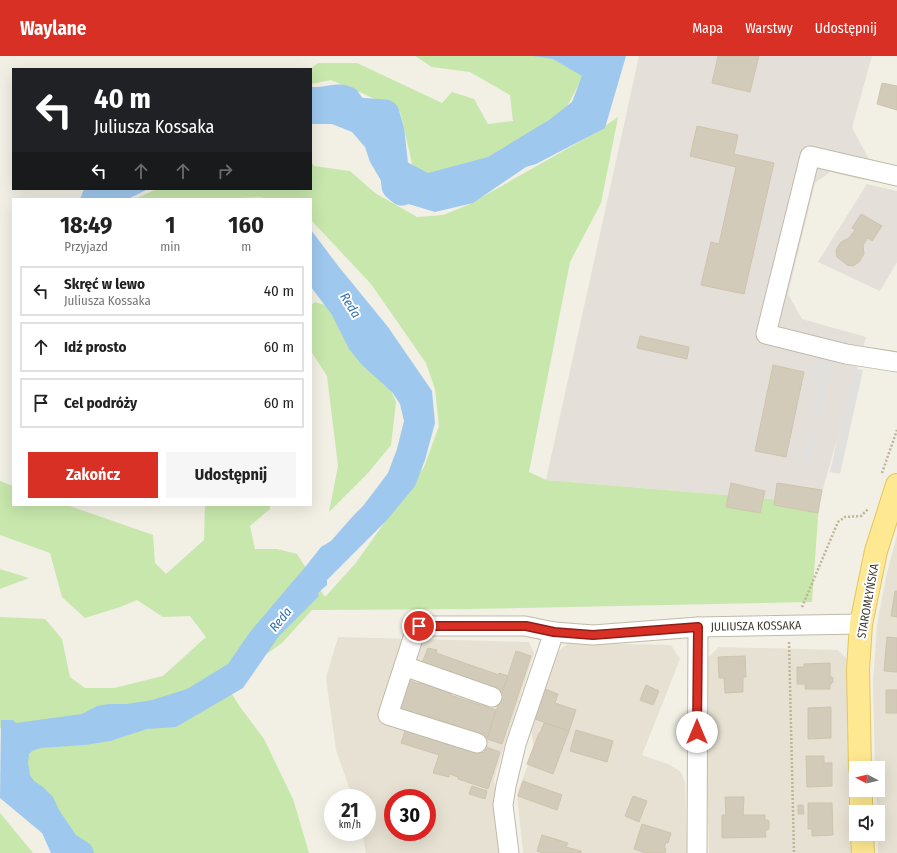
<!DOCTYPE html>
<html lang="pl">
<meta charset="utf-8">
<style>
body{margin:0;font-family:"Fira Sans Condensed",sans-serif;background:#f6f6f6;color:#222;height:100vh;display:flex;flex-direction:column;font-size:15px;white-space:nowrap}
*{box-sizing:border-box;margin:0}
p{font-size:13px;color:#767676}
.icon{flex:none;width:22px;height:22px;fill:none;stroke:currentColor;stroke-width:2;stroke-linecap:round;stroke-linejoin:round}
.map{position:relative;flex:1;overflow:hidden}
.drawer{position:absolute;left:12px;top:142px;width:300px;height:308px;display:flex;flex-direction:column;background:#fff;border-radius:0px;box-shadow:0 4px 16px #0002}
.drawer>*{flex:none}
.top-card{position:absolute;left:12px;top:12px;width:300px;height:122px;border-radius:0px;box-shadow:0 4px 16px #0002;background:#202124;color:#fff;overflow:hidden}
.needle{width:26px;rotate:277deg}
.buttons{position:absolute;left:849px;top:705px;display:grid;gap:8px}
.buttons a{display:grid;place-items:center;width:36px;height:36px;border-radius:0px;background:#fff;box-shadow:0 4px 16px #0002;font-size:20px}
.speed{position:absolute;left:324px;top:733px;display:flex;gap:8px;font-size:20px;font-weight:700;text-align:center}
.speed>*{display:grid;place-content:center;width:52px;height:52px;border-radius:50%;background:#fff;box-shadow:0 4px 16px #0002;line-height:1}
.speed small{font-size:10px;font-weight:400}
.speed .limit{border:6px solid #d22;background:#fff;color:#111}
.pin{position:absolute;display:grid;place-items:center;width:34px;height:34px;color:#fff;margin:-17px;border:2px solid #fff;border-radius:50%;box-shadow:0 1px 4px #0007}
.me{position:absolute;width:44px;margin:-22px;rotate:0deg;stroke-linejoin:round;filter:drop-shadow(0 0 3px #0008)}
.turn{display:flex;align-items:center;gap:14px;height:84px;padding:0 16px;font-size:18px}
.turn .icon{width:52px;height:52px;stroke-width:2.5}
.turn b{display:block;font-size:28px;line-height:34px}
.lanes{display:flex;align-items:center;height:38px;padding:0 16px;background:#0003;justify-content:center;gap:20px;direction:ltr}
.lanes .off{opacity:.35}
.eta{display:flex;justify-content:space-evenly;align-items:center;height:68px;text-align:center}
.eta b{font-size:24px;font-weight:700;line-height:28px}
.button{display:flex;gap:8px;margin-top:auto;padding:8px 16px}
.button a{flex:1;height:46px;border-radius:0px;background:#d93025;color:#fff;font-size:16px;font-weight:700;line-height:46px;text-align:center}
.button a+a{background:#f6f6f6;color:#222}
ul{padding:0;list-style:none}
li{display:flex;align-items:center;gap:12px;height:50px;margin:0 8px 6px;padding:0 8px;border:2px solid #e0e0e0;border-radius:0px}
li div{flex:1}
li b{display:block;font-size:15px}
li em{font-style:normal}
header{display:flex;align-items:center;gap:24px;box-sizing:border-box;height:56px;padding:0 20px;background:#d93025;color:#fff}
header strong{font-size:19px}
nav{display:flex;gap:22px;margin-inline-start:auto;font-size:14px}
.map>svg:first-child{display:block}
</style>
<header>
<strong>Waylane</strong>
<nav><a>Mapa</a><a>Warstwy</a><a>Udostępnij</a></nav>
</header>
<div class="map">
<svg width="897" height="797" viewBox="0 0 897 797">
<rect width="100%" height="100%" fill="#f2efe4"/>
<!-- residential -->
<g fill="#e6e1d2" fill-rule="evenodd">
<path d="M897,479V797H878V756H877L876,734H878V712H875L873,626L877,569L886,521Z"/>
<path d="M338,581L529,586L534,597L494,723L501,797H366L362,776H367V742H353L336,694L326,622ZM393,742H427V776H393Z"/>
<path d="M569,587L671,589L680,603L642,699L670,709L681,716L685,727L687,797H523L517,738L534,693L531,674L557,596Z"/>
<path d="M719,591L838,594L850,606L854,797H709L704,605Z"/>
</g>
<!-- industrial -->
<g fill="#e4e0d9">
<path d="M639,0H872L852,72L869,103L864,124L830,116L815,127L788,238L802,263L866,281L819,447L546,424Z"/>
<path d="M867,128L897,135V206L880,235L818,206Z"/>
</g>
<!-- green -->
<g fill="#c7e7ac">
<path d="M415,0H592L589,9L551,81L416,125L400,55L362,37L331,24L311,28L310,13L318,7H357L442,47L452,36L474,43L488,68L513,65L510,39L470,16L432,11Z"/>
<path d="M618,61L601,147L570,206L529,416L546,424L819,447L812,546L467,553L312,554L282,587L241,616L227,630L240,651L264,683L293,743L309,797H81L21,720L0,671V561L45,563L62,583L70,621L85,632H114L163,620L206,581L190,560L163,561L137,544L120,551L85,562L62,541L50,497L0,479V425L13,430V449H67L153,479L155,507L166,518L204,484L205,449H270V453L250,470L255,493H277L297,498L325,541L355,508L424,411L439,370L435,333L426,307L371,228L311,164V143H266L260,141L216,143H135L157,133H311V106L314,110L350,115L375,137L417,161L443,159L468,149L595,77Z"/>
<path d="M315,246L334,252L384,319L396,346L391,389L368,417L329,456L338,410L327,320L311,295V249Z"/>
<path d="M0,513L29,522L0,533Z"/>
<path d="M0,757L33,797H0Z"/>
</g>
<!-- parking -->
<g fill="#e2e0dc">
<path d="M816,302L834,307L821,363L811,361L820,321L812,319Z"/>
<path d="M853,312L863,314L840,418L830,416Z"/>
<path d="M808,375L818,378L810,411L800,408Z"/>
</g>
<!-- water -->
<g fill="#9fc8ef">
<path d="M533,0H626L605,72L536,108L526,111L473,147L435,156L392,143L370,106L365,91L352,76L332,68H311V31C329,32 340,23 357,34L379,67L388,96L428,117L488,101L549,64L572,46L582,20L553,3Z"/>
<path d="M84,133H148L128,143H80Z"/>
<path d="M311,174L339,211L388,271L432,335L435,367L425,404L415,430L387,464L327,524V529L318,537L319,540L279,580L243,632L176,671L147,673L110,685L85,689L41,692L32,695L29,698L28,707L30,719L34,725L43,731L53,741L59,754L76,779L90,788L92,791L94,797H51L42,777L0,742L1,664H13L16,667L82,658L97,650L109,648H127L152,644L187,633L228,608L250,576L294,524L302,515L321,491L331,485L353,460L363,450L388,417L397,393L404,365L400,348L392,336L362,309L349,293L332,259L311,231Z"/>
</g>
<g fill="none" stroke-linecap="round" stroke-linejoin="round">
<!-- river -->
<path stroke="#9fc8ef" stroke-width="29" d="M311,50L332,49L356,56L385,58L390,76L396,130L402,135"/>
</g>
<!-- building -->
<g fill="#d3cbb9" stroke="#cec4ad">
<path d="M718,0H759L750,36L712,27Z"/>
<path d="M882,27L897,30V54L877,48Z"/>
<path d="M697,70L738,79L734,98L774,107L744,238L701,229L711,186L719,188L736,111L690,100Z"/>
<path d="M861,158L882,170L872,185L868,182L863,189L864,198L859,206L853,210L847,209L837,201L836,194L841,186L849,182L855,174L852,172Z"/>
<path d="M640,280L689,291L687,303L637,292Z"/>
<path d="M773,309L804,316L786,401L755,395Z"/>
<path d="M731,427L765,435L760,457L726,451Z"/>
<path d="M777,427L822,434L818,457L774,449Z"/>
<path d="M895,535H897V561L891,560Z"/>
<path d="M887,581L897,582V616L884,615Z"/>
<path d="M428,592L437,594L436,597L499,619V617L508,620L502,636L422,607Z"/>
<path d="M516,595L531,600L502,688L487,683Z"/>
<path d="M745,600L746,621H743V636L725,637L724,622H719L718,601Z"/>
<path d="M830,607V620L833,622V626L830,629V633H805V628H797V611H804V608Z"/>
<path d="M409,624L418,628L419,626L451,637L450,639L496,654L487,682L479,679L480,678L429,660V662L399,652Z"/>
<path d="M646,629L659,635L653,649L640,644Z"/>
<path d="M545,633L558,638L555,647L576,654L569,675L535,663Z"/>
<rect x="886" y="634" width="11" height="23"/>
<path d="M831,651V682L808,683V652Z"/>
<path d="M544,667L569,675L553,718L527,708L539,677H540Z"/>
<path d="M406,672L484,697L486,691L500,696L488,733L458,723V721L450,718L449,721L433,717L439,699L401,687Z"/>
<path d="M576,674L613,685L607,706L570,695Z"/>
<path d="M806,700H824V707H832V730L807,731Z"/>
<path d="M523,725L562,739L557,754L518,740Z"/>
<path d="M472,730L487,735L485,743L469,738Z"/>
<path d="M633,740L647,745L639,766L625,760Z"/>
<path d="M725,741H744L743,759H765V764H768L769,766V773L765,775L766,781L722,782V759H726Z"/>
<path d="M808,747H832L833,779L812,780V773H808Z"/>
<path d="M798,749H803L804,758H798Z"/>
<path d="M642,768L671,777L668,787L666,786L664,792H666L665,797H645L634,793Z"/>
<path d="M542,779L568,787L566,791L581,795V797H543L537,795Z"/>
</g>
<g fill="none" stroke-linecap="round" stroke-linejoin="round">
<defs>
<g id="minor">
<path d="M897,120L810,100L766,278L846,298L897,306"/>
<path d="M404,610L492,641"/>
<path d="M477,687L388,659L415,576L419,570H525L554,576L593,579L698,571L861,568"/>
<path d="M509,797L503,749L506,730L516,688L554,576"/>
<path d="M697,797L698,571"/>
</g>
<g id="major">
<path d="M860,712L858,613L861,568L876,495L897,429"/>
<path d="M861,734V756"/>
<path d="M862,778L863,797"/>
</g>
</defs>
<!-- minor casing -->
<use href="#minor" stroke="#c0baa9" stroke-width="21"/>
<!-- major casing -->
<use href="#major" stroke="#e3c661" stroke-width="24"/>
<!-- path -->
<g stroke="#bfb498" stroke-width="2.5" stroke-dasharray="2 2" stroke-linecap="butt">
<path d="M882,417L897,374"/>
<path d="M802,551L838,466L845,461L861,460L868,453"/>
<path d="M789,586L794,797"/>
</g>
<!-- minor -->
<use href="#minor" stroke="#fff" stroke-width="19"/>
<!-- major -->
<use href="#major" stroke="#fee891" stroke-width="22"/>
</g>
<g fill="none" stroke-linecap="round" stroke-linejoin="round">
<defs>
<path id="route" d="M419,570H526L554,576L593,579L698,571L697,676"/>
</defs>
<!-- route casing -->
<use href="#route" stroke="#8d1f18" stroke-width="10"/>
<!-- route -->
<use href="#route" stroke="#d93025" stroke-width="7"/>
</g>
<g text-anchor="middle" stroke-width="4" stroke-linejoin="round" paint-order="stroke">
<!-- street labels -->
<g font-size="12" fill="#443f34" stroke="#fff">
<text transform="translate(868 545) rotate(-80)" y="4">STAROMŁYŃSKA</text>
<text transform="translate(756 570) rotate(-1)" y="4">JULIUSZA KOSSAKA</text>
</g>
<!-- water labels -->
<g font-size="13" font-style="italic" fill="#2e6eaf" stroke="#fff">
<text transform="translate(351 249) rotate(58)" y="5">Reda</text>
<text transform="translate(280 563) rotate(-51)" y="5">Reda</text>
</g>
</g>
</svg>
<div class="buttons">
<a><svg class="needle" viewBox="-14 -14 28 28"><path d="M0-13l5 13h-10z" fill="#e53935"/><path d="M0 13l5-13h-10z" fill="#767676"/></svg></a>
<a><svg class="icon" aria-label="sound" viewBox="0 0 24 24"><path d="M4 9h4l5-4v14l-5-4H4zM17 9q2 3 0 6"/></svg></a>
</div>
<div class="speed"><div>21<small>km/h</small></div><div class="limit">30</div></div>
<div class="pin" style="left:419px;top:570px;background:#d93025"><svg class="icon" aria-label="arrive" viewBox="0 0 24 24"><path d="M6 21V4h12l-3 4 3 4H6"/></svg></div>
<svg class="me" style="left:697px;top:676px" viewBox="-20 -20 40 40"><circle r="19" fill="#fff"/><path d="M0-13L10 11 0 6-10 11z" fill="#d93025"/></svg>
<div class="top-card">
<div class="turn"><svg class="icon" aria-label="left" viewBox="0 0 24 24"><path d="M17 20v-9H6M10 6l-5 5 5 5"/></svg><div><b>40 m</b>Juliusza Kossaka</div></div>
<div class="lanes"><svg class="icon" aria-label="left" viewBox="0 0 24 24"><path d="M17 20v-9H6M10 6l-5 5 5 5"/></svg><svg class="icon off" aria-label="ahead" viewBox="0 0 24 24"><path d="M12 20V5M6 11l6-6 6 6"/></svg><svg class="icon off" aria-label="ahead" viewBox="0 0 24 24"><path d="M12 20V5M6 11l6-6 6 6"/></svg><svg class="icon off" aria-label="right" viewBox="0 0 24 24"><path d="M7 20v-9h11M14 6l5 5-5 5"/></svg></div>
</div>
<section class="drawer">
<div class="eta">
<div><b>18:49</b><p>Przyjazd</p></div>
<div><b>1</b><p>min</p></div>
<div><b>160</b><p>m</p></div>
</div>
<ul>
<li><svg class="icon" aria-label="left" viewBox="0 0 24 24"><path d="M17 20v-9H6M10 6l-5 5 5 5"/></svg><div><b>Skręć w lewo</b><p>Juliusza Kossaka</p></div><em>40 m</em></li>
<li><svg class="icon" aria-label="ahead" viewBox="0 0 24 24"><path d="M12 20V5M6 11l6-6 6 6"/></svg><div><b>Idź prosto</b></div><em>60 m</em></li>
<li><svg class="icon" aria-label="arrive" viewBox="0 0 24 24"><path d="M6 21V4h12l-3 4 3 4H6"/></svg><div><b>Cel podróży</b></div><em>60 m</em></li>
</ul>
<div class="button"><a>Zakończ</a><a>Udostępnij</a></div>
</section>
</div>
